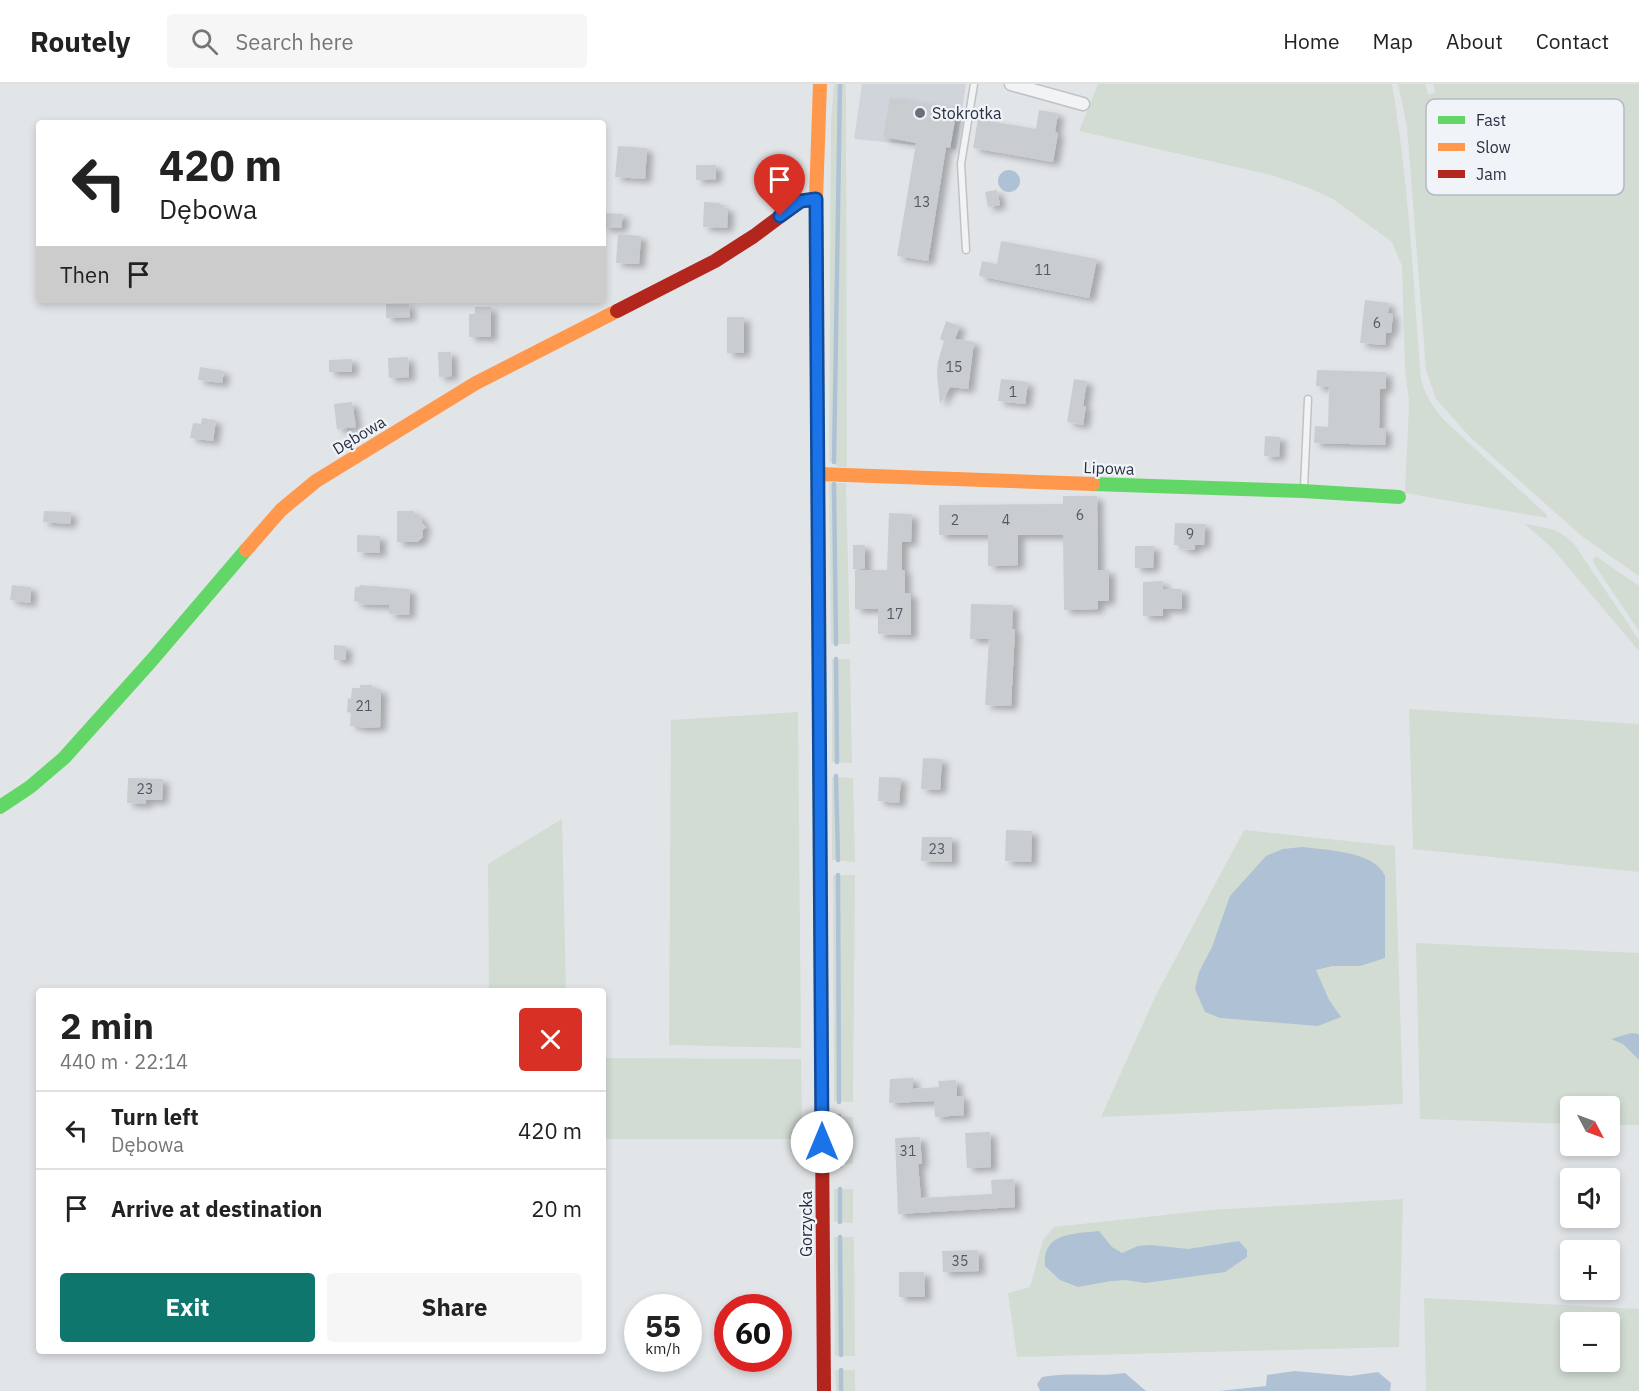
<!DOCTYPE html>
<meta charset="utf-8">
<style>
body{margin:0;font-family:"IBM Plex Sans",sans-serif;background:#f6f6f6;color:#222;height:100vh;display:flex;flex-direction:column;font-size:22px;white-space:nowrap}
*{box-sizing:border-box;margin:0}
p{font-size:20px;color:#767676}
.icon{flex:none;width:33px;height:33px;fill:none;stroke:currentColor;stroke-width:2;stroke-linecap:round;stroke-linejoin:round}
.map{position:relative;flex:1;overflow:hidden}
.drawer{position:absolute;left:36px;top:904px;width:570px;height:366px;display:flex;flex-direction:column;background:#fff;border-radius:6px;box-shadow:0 3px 9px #0003}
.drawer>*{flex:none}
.guide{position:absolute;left:36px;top:36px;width:570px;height:183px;border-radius:6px;box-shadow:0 3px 9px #0003;background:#fff;color:#222;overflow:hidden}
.needle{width:39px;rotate:131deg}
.controls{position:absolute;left:1560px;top:1012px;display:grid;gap:12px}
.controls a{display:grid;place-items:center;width:60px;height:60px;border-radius:6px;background:#fff;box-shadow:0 3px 9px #0003;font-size:30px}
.speed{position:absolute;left:624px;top:1210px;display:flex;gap:12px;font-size:30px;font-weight:700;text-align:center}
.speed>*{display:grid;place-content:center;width:78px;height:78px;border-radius:50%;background:#fff;box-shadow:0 3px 9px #0003;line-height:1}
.speed small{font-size:15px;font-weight:400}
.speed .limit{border:9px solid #d22;background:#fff;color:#111}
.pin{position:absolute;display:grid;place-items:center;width:51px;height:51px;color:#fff;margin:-62px -26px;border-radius:50% 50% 50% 0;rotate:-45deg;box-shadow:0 0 6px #0007}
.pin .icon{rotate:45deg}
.me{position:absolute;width:66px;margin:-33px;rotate:0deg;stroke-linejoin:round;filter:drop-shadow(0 0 4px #0008)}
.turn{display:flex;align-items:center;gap:21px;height:126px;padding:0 24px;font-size:27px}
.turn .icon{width:78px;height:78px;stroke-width:2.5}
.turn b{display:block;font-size:42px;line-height:51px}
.then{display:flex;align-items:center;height:57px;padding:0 24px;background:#0003;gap:12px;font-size:22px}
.round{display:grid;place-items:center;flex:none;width:63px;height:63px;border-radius:6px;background:#f6f6f6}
.summary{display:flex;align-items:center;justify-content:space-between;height:102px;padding:0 24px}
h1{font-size:36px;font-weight:700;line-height:45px}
.cta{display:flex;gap:12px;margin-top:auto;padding:12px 24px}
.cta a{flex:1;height:69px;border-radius:6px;background:#0f766e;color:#fff;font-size:24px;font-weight:700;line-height:69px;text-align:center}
.cta a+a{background:#f6f6f6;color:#222}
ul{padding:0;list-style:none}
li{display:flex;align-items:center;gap:18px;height:78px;padding:0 24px;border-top:2px solid #e0e0e0}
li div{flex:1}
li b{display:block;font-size:22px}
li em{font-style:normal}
header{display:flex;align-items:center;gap:36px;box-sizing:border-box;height:84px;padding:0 30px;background:#fff;border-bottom:2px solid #e0e0e0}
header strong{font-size:28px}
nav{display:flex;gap:33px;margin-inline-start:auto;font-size:21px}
.search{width:420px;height:54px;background:#f6f6f6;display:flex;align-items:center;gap:15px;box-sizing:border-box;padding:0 21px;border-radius:6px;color:#767676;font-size:22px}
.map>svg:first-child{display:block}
</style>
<header>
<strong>Routely</strong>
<div class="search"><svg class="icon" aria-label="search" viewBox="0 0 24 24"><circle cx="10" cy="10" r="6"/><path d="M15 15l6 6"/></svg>Search here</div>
<nav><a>Home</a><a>Map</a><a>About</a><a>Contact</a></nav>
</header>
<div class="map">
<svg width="1639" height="1307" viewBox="0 0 1639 1307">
<defs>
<filter id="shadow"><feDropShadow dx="6" dy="4" stdDeviation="3" flood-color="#0004"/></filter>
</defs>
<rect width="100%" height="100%" fill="#e2e5e8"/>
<!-- built -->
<path fill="#d0d4db" d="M862,0H966L956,65L854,55Z"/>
<!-- green -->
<g fill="#d2dcd3" fill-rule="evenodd">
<path d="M834,0H846L847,383H839L829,377L831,36Z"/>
<path d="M1098,0H1392C1409,98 1413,197 1421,296C1426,312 1433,323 1444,336L1547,431V434L1405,409L1409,318L1405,284L1402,182L1392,158L1333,115L1309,104L1271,91L1079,47Z"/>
<path d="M1398,0H1425L1428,11L1435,8L1433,0H1639V492L1583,453L1470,353L1436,315L1426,286L1407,43Z"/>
<path d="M829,399H846L850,560H831Z"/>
<path d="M1525,440C1545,443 1560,445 1574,460L1639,556V567L1552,464Z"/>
<path d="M1597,473L1639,502V547L1594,480L1593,474Z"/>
<path d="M832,575H850L852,679L832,678Z"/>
<path d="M1409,625L1639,640V788L1413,765Z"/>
<path d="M798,628L801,964L669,961L671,636Z"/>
<path d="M832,693L853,694L855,778L832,776Z"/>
<path d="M562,735L566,907H489L488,780Z"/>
<path d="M1244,746L1395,762L1403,1020L1101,1033L1155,913Z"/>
<path d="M833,791H855L853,1018L834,1017Z"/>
<path d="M1416,859L1639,869V1041H1610V1023H1570V1040L1420,1035Z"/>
<path d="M603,974L801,975L802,1055H603Z"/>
<path d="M834,1032L853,1033V1080L835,1081Z"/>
<path d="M834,1105H853V1139L834,1138Z"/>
<path d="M1403,1115L1399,1263L1017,1273L1008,1209L1030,1203L1043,1156L1054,1143L1210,1126Z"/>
<path d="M834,1153H854L855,1272H835Z"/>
<path d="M1424,1214L1639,1225V1307H1426ZM1570,1239H1610V1278H1570Z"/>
<path d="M835,1286H855V1307H836Z"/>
</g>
<!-- water -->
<g fill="#afc1d4">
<circle cx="1009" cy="97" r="11"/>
<path d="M1302,763C1325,766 1375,767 1385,792V874L1360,882H1332L1316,886L1329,916L1341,933L1318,942L1220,934L1205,928L1195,905L1199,888L1212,863L1230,812L1266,772L1283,765Z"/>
<path d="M1631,949L1639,950V976L1623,960L1611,955Z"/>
<path d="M1099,1147L1112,1163L1122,1169L1138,1162L1150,1161L1188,1165L1239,1157L1247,1166V1173L1225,1188L1145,1199L1126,1196L1111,1197L1078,1203L1060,1196L1045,1182C1042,1148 1074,1150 1099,1147Z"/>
<path d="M1295,1287L1350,1292L1378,1288L1391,1299L1390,1307H1219L1266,1302L1267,1291Z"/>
<path d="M1125,1289L1146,1307H1040L1037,1300L1042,1293C1070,1288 1097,1293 1125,1289Z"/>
</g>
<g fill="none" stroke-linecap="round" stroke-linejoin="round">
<!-- stream -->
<g stroke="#afc1d4" stroke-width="4.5">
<path d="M834,378L840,0"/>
<path d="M834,400L836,560"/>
<path d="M836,575L837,678"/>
<path d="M836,692L838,776"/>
<path d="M838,791L839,1018"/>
<path d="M839,1032L840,1082"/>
<path d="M840,1105V1138"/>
<path d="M840,1153L841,1271"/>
<path d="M841,1307V1286"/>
</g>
</g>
<!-- building -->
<g fill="#cacdd0" filter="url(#shadow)">
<path d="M890,14L957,25L950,64L946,63L928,177L897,172L916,59L883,53Z"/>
<path d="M1039,26L1058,29L1055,48L1058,49L1053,78L973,64L978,35L1036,45Z"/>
<path d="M618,62L647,64L645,95L615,93Z"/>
<path d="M696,81H716V95L696,96Z"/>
<path d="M997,106L1000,121L988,123L985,108Z"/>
<path d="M704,118L720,119V123L728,124L727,144L703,143Z"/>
<path d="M603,129L623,130L621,144H603Z"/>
<path d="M618,150L641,152L639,180L616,179Z"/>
<path d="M1001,157L1097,175L1089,214L979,192L982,177L997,180Z"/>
<path d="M1365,216L1389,219L1388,229L1393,230L1391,249H1386L1385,261L1360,259Z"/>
<path d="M386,220H409L410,233L386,234Z"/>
<path d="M475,223H491V253H469V230H475Z"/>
<rect x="727" y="233" width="17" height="36"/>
<path d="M946,237L960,242L955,255L974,258L968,305L950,303L940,320L937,290L938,277L944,257L940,255Z"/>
<path d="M438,268H451L452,292L439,293Z"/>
<path d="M408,273L409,293L389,294L388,274Z"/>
<path d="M352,275V288H329V276Z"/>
<path d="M200,283L224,287L222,299L198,296Z"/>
<path d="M1317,286L1386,288V305H1380L1379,344L1386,345L1385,361L1314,359L1315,342L1328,343L1329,303L1316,302Z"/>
<path d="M1001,295L1028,298L1025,320L998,317Z"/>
<path d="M1074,295L1087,297L1083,322H1086L1083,341L1067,338Z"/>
<path d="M352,318L356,343L337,345L334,320Z"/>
<path d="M202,334L216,336L213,357L190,354L193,339L201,340Z"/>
<path d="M1265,352L1280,353L1279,373L1264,372Z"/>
<path d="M1063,412H1097L1098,486H1109V517H1098V525L1064,526L1063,451H1018V481L988,482V451H939V421L1063,420Z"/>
<path d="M44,427L71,428L70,440L43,438Z"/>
<path d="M397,427H414L415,432H420L422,439L426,443L422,447L423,453L417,458H397Z"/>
<path d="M889,429L912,430L911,458H902V486H905V509H911V551L878,550V525H855V486H887Z"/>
<path d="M1175,439L1205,440L1204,461H1195V466L1182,465V461H1174Z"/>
<path d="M357,451L380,452V469L357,468Z"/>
<rect x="853" y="461" width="12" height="24"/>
<path d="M1135,462H1154L1153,484H1135Z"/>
<path d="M1163,497V505H1182V525H1163V532H1143V498Z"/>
<path d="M12,501L31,503L30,519L10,516Z"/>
<path d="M360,501L410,505L409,531L389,530V521L359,520V518L354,517L355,503H359Z"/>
<path d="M971,520L1013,521L1012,545H1015L1011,622L985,621L989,555H970Z"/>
<path d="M334,561L346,562V576H334Z"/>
<path d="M360,601H372V605H381L380,643L359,644V642H350L351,629L347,628L348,614L351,615L352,604H360Z"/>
<path d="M923,674L942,675L940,706L921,705Z"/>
<path d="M879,693L901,694L899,719L878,717Z"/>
<path d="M128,694L163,695L162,716H146V720L127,719Z"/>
<path d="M1006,746L1032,747L1031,778L1005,777Z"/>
<path d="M922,753H952V778L921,777Z"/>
<path d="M913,994V1005L939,1003L938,997L956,996L957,1012H963L964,1031L935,1033L934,1017L889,1019L890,995Z"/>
<path d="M990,1048L991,1083L967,1084L965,1049Z"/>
<path d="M920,1053L922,1080H918L921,1114L992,1110L991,1096L1014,1095L1015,1123L898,1130L895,1054Z"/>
<path d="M978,1166L979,1187L943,1188L942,1167Z"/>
<path d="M899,1188H924L925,1213H899Z"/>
</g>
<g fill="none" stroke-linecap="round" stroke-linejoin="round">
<defs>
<g id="lane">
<path d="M966,166L961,80L974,0"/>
<path d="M1304,404L1308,315"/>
</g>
<path id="street" d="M1011,0L1083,20"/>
</defs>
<!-- lane casing -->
<use href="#lane" stroke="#c0c3c6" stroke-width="9"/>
<!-- street casing -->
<use href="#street" stroke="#c0c3c6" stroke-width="15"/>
<!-- lane -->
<use href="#lane" stroke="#f2f3f4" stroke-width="6"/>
<!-- street -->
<use href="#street" stroke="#f2f3f4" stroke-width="12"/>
<!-- fast -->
<g stroke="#63d668" stroke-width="14">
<path d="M817,284L820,734"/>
<path d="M1093,400L1303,407L1399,413"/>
<path d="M0,723L30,703L64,674L152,576L246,466"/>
</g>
<!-- slow -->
<g stroke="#ff974d" stroke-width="14">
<path d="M817,284L816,115L820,0"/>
<path d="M818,390L1093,400"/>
<path d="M246,466L281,426L316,397L476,299L617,227"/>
<path d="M820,734L822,1049"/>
</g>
<!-- jam -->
<g stroke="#b3261e" stroke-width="14">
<path d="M617,227L715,177L754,152L801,117L816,115"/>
<path d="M822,1049L824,1307"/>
</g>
</g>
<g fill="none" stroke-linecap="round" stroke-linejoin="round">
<defs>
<path id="route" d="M780,132L801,117L816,115L822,1058"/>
</defs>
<!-- route casing -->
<use href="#route" stroke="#114b97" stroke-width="15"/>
<!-- route -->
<use href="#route" stroke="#1a73e8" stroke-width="10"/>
</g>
<!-- markers -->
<circle fill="#69707c" stroke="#f0f3f7" stroke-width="2" cx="920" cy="29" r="6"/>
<g text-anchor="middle" stroke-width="4.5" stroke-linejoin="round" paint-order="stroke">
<!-- number labels -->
<g font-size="14" fill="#515966">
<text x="922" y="123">13</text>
<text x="1043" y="191">11</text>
<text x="1377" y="244">6</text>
<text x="954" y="288">15</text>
<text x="1013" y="313">1</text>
<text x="1080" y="436">6</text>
<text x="955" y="441">2</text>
<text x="1006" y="441">4</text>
<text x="1190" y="455">9</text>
<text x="895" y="535">17</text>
<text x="364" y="627">21</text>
<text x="145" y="710">23</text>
<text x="937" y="770">23</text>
<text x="908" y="1072">31</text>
<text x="960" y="1182">35</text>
</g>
<!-- poi labels -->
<g font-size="16" fill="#283142" stroke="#f0f3f7" text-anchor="start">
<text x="932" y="35">Stokrotka</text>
</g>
<!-- street labels -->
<g font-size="16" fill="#283142" stroke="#f0f3f7">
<text transform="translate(359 351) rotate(-31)" y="6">Dębowa</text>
<text transform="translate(1109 384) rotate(2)" y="6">Lipowa</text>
<text transform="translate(806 1140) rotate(-90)" y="6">Gorzycka</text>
</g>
</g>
<!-- legend -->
<rect x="1426" y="15" width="198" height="96" rx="9" fill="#f0f3f7" stroke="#b4b9c1" stroke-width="1.5"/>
<rect x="1438" y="32" width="27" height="8" fill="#63d668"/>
<rect x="1438" y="59" width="27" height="8" fill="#ff974d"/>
<rect x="1438" y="86" width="27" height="8" fill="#b3261e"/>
<g font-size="16" fill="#283142">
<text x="1476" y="42">Fast</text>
<text x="1476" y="69">Slow</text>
<text x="1476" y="96">Jam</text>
</g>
</svg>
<div class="controls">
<a><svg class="needle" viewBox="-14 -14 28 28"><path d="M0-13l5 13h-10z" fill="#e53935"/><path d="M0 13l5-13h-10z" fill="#767676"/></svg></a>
<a><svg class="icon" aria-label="sound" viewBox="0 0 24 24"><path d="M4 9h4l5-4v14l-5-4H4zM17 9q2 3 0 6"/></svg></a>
<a>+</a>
<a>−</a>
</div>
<div class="speed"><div>55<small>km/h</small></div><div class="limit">60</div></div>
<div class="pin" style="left:780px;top:132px;background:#d93025"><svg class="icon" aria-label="arrive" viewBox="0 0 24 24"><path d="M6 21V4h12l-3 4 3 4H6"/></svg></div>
<svg class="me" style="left:822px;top:1058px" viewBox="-20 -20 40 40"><circle r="19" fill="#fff"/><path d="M0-13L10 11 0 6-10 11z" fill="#1a73e8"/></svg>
<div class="guide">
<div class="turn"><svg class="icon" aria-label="left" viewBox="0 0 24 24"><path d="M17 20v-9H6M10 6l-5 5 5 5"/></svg><div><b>420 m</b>Dębowa</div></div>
<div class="then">Then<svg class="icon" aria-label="arrive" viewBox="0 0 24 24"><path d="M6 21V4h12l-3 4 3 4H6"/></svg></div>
</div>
<section class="drawer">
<div class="summary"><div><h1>2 min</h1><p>440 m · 22:14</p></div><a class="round" style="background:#d93025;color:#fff"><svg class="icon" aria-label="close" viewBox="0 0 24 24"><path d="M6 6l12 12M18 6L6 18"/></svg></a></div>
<ul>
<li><svg class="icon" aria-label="left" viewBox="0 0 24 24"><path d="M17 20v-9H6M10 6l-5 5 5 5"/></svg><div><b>Turn left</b><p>Dębowa</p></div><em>420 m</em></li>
<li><svg class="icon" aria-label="arrive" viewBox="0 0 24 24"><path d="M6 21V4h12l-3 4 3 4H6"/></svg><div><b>Arrive at destination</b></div><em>20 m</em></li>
</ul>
<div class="cta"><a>Exit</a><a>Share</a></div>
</section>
</div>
